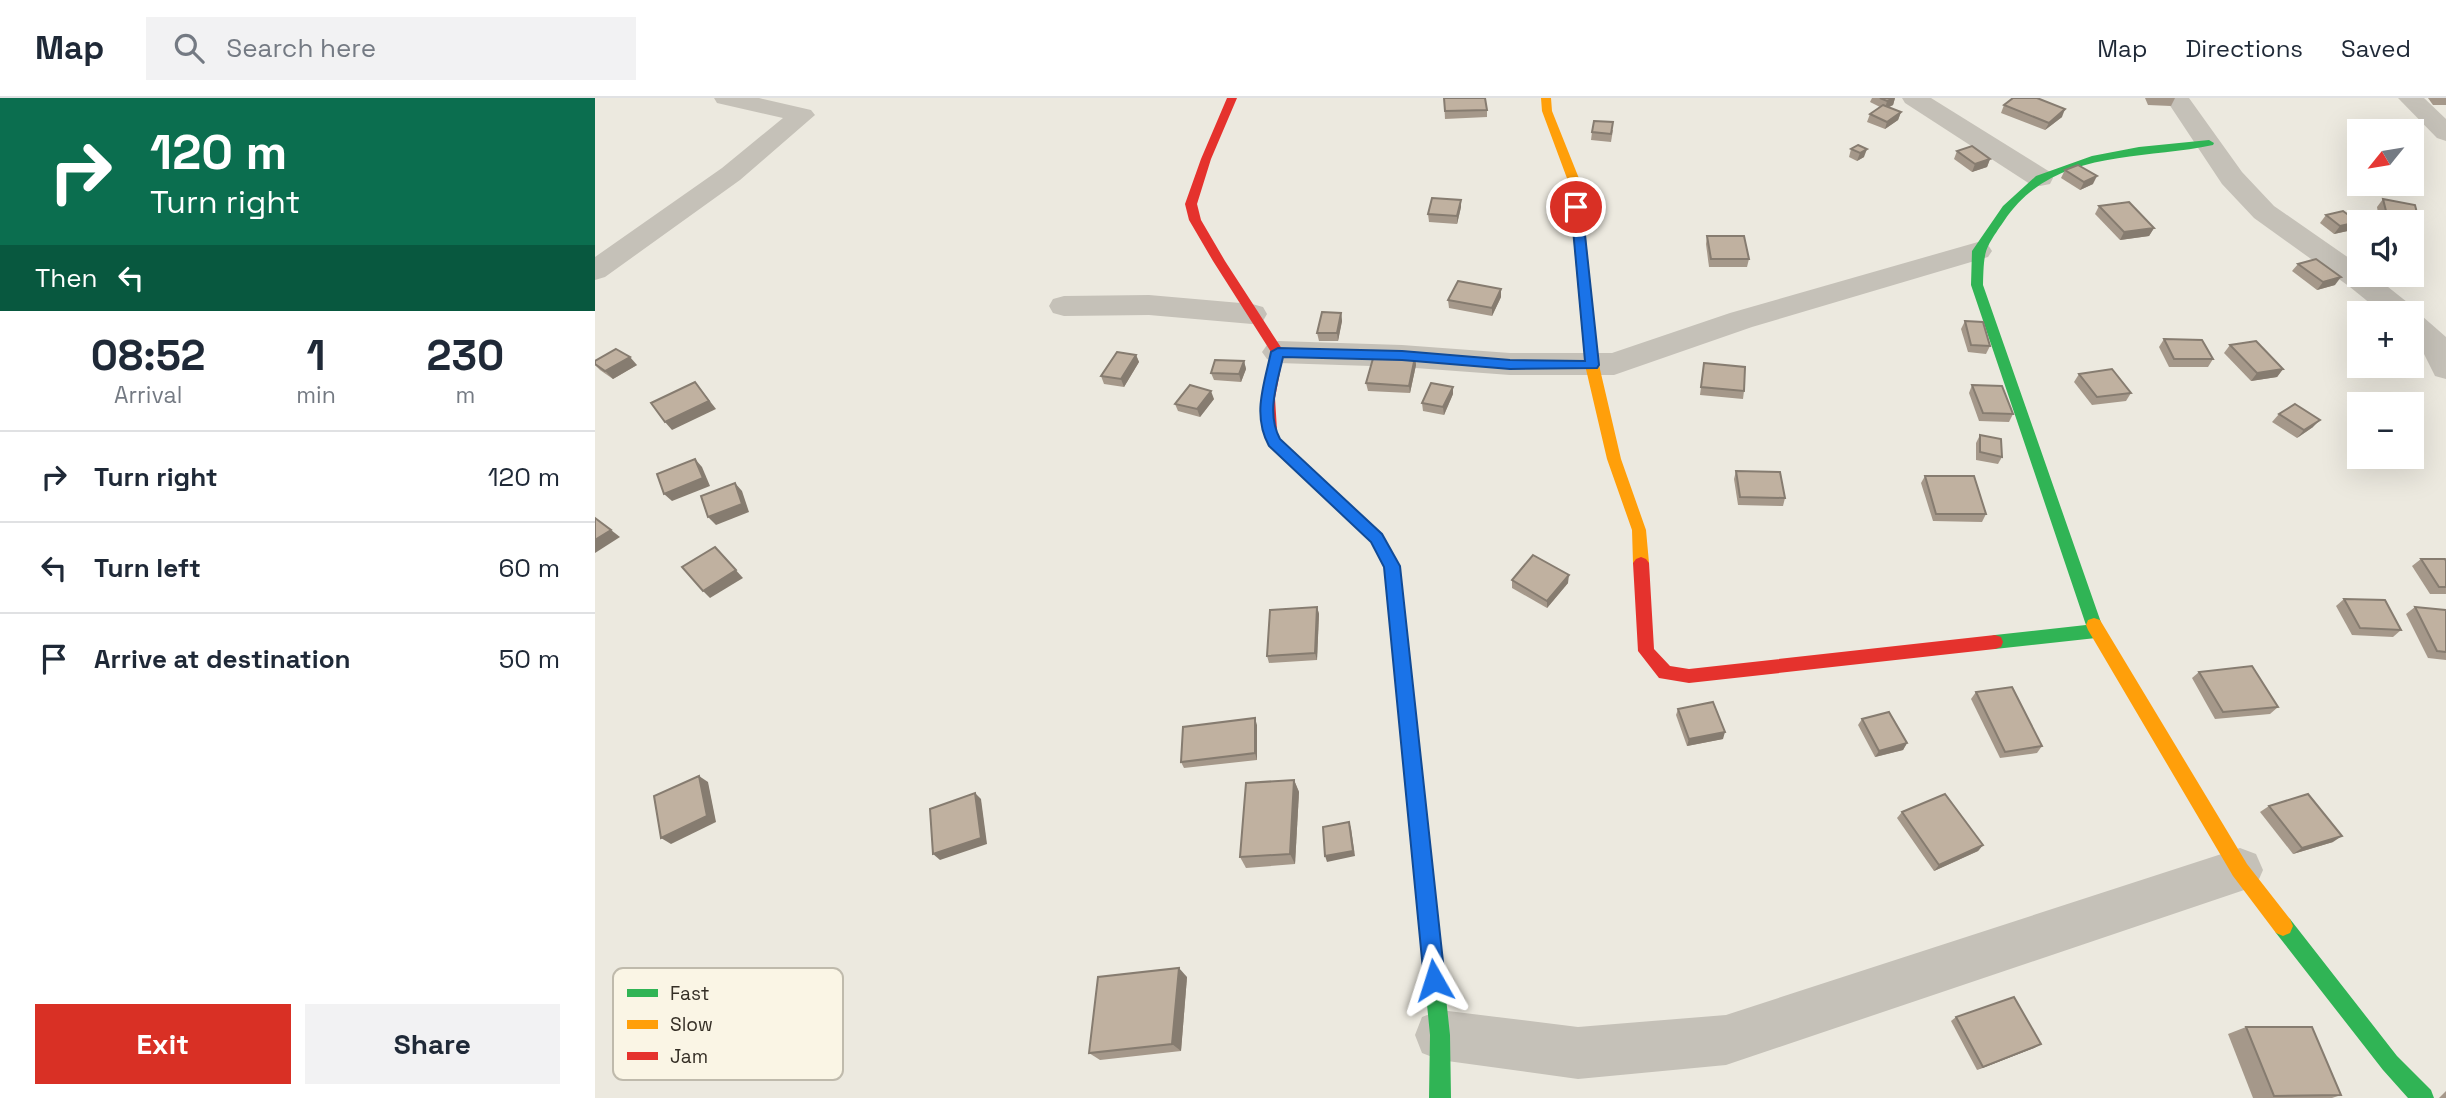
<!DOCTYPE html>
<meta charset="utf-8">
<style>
body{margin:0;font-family:"Space Grotesk",sans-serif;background:#f2f2f3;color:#1f2937;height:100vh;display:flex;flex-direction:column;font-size:26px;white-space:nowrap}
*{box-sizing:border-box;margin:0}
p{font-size:23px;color:#747a83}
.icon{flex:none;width:38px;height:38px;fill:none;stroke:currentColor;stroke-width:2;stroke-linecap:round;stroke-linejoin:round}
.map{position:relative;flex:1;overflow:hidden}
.drawer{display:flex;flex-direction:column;background:#fff;width:595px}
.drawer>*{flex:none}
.banner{background:#0b6e4f;color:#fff;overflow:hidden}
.needle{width:46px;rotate:240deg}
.tools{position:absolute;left:1752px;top:21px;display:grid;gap:14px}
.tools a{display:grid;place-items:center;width:77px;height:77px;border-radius:0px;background:#fff;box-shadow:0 7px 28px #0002;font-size:35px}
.pin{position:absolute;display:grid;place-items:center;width:60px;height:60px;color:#fff;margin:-30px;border:4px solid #fff;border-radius:50%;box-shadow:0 2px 7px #0007}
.me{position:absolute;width:77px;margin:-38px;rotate:354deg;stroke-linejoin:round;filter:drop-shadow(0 0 5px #0008)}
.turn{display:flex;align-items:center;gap:24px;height:147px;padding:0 35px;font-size:32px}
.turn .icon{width:91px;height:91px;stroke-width:2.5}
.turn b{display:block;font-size:49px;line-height:60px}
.then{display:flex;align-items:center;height:66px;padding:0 35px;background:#0003;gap:14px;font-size:26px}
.eta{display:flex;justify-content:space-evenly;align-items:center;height:119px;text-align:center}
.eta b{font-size:42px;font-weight:600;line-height:49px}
.primary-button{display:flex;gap:14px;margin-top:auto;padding:14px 35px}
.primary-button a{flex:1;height:80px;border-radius:0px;background:#d93025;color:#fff;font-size:28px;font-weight:600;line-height:80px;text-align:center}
.primary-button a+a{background:#f2f2f3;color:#1f2937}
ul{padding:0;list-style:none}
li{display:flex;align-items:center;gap:21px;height:91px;padding:0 35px;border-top:2px solid #e0e1e3}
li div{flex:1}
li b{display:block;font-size:26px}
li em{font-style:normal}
header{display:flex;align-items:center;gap:42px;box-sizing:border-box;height:98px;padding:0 35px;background:#fff;border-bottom:2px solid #e0e1e3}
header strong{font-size:33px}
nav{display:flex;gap:38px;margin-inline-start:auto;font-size:24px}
.search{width:490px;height:63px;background:#f2f2f3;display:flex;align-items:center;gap:18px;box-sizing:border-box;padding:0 24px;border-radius:0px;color:#747a83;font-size:26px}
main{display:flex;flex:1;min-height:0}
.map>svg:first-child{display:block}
</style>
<header>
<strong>Map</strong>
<div class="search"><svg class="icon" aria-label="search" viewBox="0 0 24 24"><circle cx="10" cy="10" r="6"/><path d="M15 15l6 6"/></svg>Search here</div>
<nav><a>Map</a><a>Directions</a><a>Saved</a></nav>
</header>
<main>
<section class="drawer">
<div class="banner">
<div class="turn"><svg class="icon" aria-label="right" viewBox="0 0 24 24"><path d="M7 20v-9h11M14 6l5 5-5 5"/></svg><div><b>120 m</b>Turn right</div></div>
<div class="then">Then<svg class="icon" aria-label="left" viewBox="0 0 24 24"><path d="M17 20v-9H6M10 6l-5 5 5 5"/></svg></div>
</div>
<div class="eta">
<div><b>08:52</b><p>Arrival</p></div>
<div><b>1</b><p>min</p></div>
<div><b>230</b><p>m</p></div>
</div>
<ul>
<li><svg class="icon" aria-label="right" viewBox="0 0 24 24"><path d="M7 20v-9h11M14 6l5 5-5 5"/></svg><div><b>Turn right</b></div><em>120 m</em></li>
<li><svg class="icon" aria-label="left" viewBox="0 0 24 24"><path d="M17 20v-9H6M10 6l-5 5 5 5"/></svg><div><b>Turn left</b></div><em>60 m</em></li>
<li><svg class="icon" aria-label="arrive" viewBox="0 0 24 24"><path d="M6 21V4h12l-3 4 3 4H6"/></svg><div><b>Arrive at destination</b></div><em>50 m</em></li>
</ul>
<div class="primary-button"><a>Exit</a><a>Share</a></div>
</section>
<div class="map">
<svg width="1851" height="1000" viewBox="0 0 1851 1000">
<rect width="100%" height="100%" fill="#ece9df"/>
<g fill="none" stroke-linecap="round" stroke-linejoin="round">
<!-- street -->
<g fill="#c5c1b8" fill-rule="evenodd">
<path d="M119,0H164L216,12L220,17L145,82L10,179L0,182V159L127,70L188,20L122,5Z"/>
<path d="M1307,0H1336L1455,74L1458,80L1455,86L1445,88L1435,86L1310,5Z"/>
<path d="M1570,0H1594L1647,74L1679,108L1764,167V177H1778L1817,208L1821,216L1827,218L1851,239V281L1840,278L1827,252L1816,243V215H1787L1755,189L1659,120L1627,86Z"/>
<path d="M1803,0H1829L1851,21V43L1842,40Z"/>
<path d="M1383,144L1393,147L1397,153L1393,159L1157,229L1019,277H915L807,269L683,265L672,261L667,254L672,247L683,243L807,247L915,255H1017L1135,215Z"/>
<path d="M554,197L657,206L668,209L672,216L668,223L657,226L554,217L469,218L458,215L454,208L458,201L469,198Z"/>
<path d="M1645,750L1661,756L1668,772L1661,788L1131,967L983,981L845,962L827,955L820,937L827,919L845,912L983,929L1131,917Z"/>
</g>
<!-- fast -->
<g fill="#30b455" fill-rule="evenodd">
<path d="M1614,42L1619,45L1618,47C1543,63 1458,50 1409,123C1389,152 1389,152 1388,187L1509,533L1507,538L1501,540L1400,551L1394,549L1392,544L1394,539L1400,537L1491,527L1376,187L1377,153L1408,108L1441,78L1497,58L1544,49Z"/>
<path d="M675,327L680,329L685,342L786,436L805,468L855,937L856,1000H834L835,937L789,468L776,444L674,348L668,332Z"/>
<path d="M1688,818L1695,821L1802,958L1836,992L1839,1000H1813L1788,972L1681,835L1678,828L1681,821Z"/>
</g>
<!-- slow -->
<g fill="#ff9f0a" fill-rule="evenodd">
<path d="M946,0H956L957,13L985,83L1004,267L1026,361L1051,432L1054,465L1051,469H1041L1038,465L1037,432L1012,361L990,267L973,83L947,13Z"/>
<path d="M1499,520L1505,522L1652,766L1695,821L1698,828L1695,835L1688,838L1681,835L1638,778L1493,532L1491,527L1493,522Z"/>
</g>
<!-- jam -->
<g fill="#e5322d" fill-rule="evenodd">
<path d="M632,0H642L616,61L602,106L606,122L630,163L689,254L680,300L682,332L675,337L668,332L666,300L676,254L618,163L594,122L590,106L606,61Z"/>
<path d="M1046,459L1051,461L1054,465L1059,551L1075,568L1094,571L1400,537L1406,539L1408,544L1406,549L1400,551L1094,585L1064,580L1043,553L1038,465L1041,461Z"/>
</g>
</g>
<!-- wall -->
<g fill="#a5988a">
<path d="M849,0L892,12V19L850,21Z"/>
<path d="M1277,0H1300L1298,7L1294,9L1306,14L1303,22L1290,31L1272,24L1275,16L1285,9L1275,4Z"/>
<path d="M1550,0H1580L1576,8L1553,7Z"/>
<path d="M1833,0H1851V7H1838Z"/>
<path d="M1409,7L1467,19L1450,32L1406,15Z"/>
<path d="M1018,32L1016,44L996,42L997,34Z"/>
<path d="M1263,47L1269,59L1262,63L1254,59L1256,51Z"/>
<path d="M1362,53L1395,61L1392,69L1377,74L1359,61Z"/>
<path d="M1470,72L1498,86L1485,92L1466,80Z"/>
<path d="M1788,101L1823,119L1816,127V124H1803L1784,121L1782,109Z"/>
<path d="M1504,108L1559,130L1554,138L1525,142L1500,116Z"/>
<path d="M866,109L862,126L834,124L833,116Z"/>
<path d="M1731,117L1757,132L1739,136L1725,125Z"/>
<path d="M1112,138L1154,161L1152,169H1114L1111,146Z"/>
<path d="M1703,166L1740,187L1722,192L1697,173Z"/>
<path d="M1796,177H1816L1803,181Z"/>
<path d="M906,191V199L897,218L854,210L853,202Z"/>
<path d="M746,215L747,223L743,243H724L722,235Z"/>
<path d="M1370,223L1395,248L1391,256L1373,254L1366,231Z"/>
<path d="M1569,241L1618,261L1613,269H1574L1564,249Z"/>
<path d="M1635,247L1688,271L1682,279L1656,283L1629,255Z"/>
<path d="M541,257L544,264L529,289L509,286L506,278Z"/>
<path d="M820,259L821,267L815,295L773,293L771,285Z"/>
<path d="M0,263L42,267L18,281L5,272L0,267Z"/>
<path d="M649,263L651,271L646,284L619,282L616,275Z"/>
<path d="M1109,265L1149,293L1148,301L1105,297Z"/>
<path d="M1484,276L1536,295L1531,303L1497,307L1479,284Z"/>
<path d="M1377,287L1418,316L1414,324L1384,323L1374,295Z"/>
<path d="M858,296L849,317L828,313L827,305Z"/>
<path d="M619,301L605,319L583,313L580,306Z"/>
<path d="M1684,316L1718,329L1702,340L1677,324Z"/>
<path d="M1385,337L1407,359L1403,366L1381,362V345Z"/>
<path d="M1141,373L1190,400L1188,408L1143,407L1139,381Z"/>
<path d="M1330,378L1391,416L1387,424L1338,423L1326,385Z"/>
<path d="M1826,461L1851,463V496H1835L1817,468Z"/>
<path d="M917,482L973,485L952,510L917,490Z"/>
<path d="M1749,501L1806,532L1798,539L1757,537L1741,508Z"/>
<path d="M722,509L724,516L722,562L674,565L672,558Z"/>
<path d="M1820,509L1851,512V562L1833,560L1811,516Z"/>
<path d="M1604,574L1683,609L1675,616L1620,621L1597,580Z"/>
<path d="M1381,594L1447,648L1442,655L1405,660L1376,601Z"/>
<path d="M1083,611L1128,641L1092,648L1081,617Z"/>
<path d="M1267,621L1312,645L1308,652L1280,659L1263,627Z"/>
<path d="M662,627V662L589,670L586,664Z"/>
<path d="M699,682L704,694L700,766L651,770L645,759Z"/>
<path d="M1674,708L1738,744L1698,756L1665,714Z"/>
<path d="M1307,714L1388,747L1383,753L1339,773L1302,720Z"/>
<path d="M592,879L586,953L505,962L494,955Z"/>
<path d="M1361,919L1446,946L1439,950L1382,972L1356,923Z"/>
<path d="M1651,929L1746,997L1737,1000H1658L1633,936Z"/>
<path d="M1851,993V1000H1844Z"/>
</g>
<!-- shaded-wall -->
<g fill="#867c70">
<path d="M1300,0L1298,7L1290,11L1292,3Z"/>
<path d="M1470,11L1467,19L1450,32L1454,25Z"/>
<path d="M1306,14L1303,22L1290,31L1292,24Z"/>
<path d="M1272,51L1269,59L1262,63L1265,55Z"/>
<path d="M1395,61L1392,69L1377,74L1380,66Z"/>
<path d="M1502,78L1498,86L1485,92L1489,84Z"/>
<path d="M866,102V109L862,126V118Z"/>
<path d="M1763,124L1757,132L1739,136L1745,128Z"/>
<path d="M1559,130L1554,138L1525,142L1529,134Z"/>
<path d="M1824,168L1817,176L1816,177V171Z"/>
<path d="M1807,177H1816L1803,181Z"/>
<path d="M1746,179L1740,187L1722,192L1728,184Z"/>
<path d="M906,191V199L897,218V210Z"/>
<path d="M746,215L747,223L743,243L742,235Z"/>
<path d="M541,257L544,264L529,289L526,281Z"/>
<path d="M35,259L42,267L18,281L10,273Z"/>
<path d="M820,259L821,267L815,295L814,288Z"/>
<path d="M649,263L651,271L646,284L644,276Z"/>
<path d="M1688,271L1682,279L1656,283L1662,275Z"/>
<path d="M100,284L121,311L77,332L70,324Z"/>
<path d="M858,289V296L849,317L848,309Z"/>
<path d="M616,293L619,301L605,319L602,311Z"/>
<path d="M1725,322L1718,329L1702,340L1709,332Z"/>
<path d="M100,361L107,369L115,388L77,403L69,396Z"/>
<path d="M140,385L147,393L154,414L121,427L113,419Z"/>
<path d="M16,432L25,439L0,455V442Z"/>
<path d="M120,449L148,480L115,500L108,493Z"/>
<path d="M974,477L973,485L952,510V503Z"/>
<path d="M722,509L724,516L722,562L720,555Z"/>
<path d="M660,620L662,627V662L660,655Z"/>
<path d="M1130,634L1128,641L1092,648L1094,641Z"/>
<path d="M1312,645L1308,652L1280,659L1284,653Z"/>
<path d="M104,678L113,684L121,724L76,746L66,740Z"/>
<path d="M699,682L704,694L700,766L695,756Z"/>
<path d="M380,695L386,701L392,746L345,762L338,756Z"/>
<path d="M754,724L756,730L760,758L732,764L730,758Z"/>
<path d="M1747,738L1738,744L1698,756L1707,750Z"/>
<path d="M1388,747L1383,753L1339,773L1344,767Z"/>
<path d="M584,870L592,879L586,953L577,946Z"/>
<path d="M1446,946L1439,950L1382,972L1388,969Z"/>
</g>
<!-- building -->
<g fill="#c0b1a0" stroke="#867c70" stroke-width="2">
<path d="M849,0H890L892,12L850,13Z"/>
<path d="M1285,0H1299L1292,3Z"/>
<path d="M1418,0H1442L1470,11L1454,25L1409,7Z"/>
<path d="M1288,7L1306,14L1292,24L1275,16Z"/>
<path d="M999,23L1018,24L1016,36L997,34Z"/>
<path d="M1263,47L1272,51L1265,55L1256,51Z"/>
<path d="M1377,48L1395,61L1380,66L1362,53Z"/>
<path d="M1483,67L1502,78L1489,84L1470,72Z"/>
<path d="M837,100L866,102L862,118L833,116Z"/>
<path d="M1788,101L1820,107L1823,119L1791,113Z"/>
<path d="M1534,104L1559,130L1529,134L1504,108Z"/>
<path d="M1748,113L1763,124L1745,128L1731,117Z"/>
<path d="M1112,138H1149L1154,161H1116Z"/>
<path d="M1721,161L1746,179L1728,184L1703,166Z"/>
<path d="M1816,163L1824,168L1816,171Z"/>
<path d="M863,183L906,191L897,210L853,202Z"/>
<path d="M727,214L746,215L742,235H722Z"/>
<path d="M1370,223L1388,224L1395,248L1376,247Z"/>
<path d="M1569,241L1607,242L1618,261H1579Z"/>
<path d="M1661,243L1688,271L1662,275L1635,247Z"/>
<path d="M21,251L35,259L10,273L0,266V263Z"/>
<path d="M522,254L541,257L526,281L506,278Z"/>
<path d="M779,257L820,259L814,288L771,285Z"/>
<path d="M620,262L649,263L644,276L616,275Z"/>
<path d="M1109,265L1150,269L1149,293L1106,289Z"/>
<path d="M1517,271L1536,295L1502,299L1484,276Z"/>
<path d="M100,284L114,303L70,324L56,305Z"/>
<path d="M836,285L858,289L848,309L827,305Z"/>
<path d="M595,287L616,293L602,311L580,306Z"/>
<path d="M1377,287L1407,288L1418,316L1388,315Z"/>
<path d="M1700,306L1725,322L1709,332L1684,316Z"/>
<path d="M1385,337L1406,341L1407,359L1385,354Z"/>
<path d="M100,361L108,380L69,396L62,376Z"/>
<path d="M1141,373L1185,374L1190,400L1145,399Z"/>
<path d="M1330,378H1379L1391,416H1341Z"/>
<path d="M140,385L147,406L113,419L106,398Z"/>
<path d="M0,420L16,432L0,442Z"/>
<path d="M120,449L141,472L108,493L87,469Z"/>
<path d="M938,457L974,477L952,503L917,482Z"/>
<path d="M1826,461H1850L1851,463V489H1844Z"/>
<path d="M1749,501L1790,502L1806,532L1765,530Z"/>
<path d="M722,509L720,555L672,558L675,512Z"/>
<path d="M1820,509L1851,512V554L1842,553Z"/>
<path d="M1657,568L1683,609L1628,614L1604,574Z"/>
<path d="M1417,589L1447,648L1410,654L1381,594Z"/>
<path d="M1118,604L1130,634L1094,641L1083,611Z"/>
<path d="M1294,614L1312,645L1284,653L1267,621Z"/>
<path d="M660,620V655L586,664L588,629Z"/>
<path d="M104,678L112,718L66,740L59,698Z"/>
<path d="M699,682L695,756L645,759L651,685Z"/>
<path d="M380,695L386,740L338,756L335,711Z"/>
<path d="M1350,696L1388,747L1344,767L1307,714Z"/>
<path d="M1713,696L1747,738L1707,750L1674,708Z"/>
<path d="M754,724L758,753L730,758L728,729Z"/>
<path d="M584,870L577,946L494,955L503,879Z"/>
<path d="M1419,899L1446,946L1388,969L1361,919Z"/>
<path d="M1651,929H1717L1746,997L1679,998Z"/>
</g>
<!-- route -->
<path fill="#1a73e8" stroke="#114b97" stroke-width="2" d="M981,106L987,109L1004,267L1002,270L915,271L807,262L688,259C682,286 671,315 685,341L787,436L805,468L850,882L847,889L839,892L832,889L829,882L789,469L776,444L674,348C657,317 669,287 676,254L683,250L807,253L915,262L990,263L976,109Z"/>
<!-- legend -->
<rect x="18" y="870" width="230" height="112" rx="10" fill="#faf5e5" stroke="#bfbaac" stroke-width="2"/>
<rect x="32" y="891" width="31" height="8" fill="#30b455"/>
<rect x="32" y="922" width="31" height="9" fill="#ff9f0a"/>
<rect x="32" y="954" width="31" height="8" fill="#e5322d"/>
<g font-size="19" fill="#352f26">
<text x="75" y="902">Fast</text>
<text x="75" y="933">Slow</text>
<text x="75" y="965">Jam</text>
</g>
</svg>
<div class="tools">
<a><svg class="needle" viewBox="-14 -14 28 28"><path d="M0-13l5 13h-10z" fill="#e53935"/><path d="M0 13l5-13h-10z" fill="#747a83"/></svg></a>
<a><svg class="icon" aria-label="sound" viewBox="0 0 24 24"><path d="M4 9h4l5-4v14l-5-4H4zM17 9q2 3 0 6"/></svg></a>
<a>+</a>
<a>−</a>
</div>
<div class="pin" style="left:981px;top:109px;background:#d93025"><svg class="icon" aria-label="arrive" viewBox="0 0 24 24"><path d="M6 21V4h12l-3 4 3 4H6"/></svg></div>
<svg class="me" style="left:839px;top:882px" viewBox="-20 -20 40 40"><path d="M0-17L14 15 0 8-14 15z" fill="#1a73e8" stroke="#fff" stroke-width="4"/></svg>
</div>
</main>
